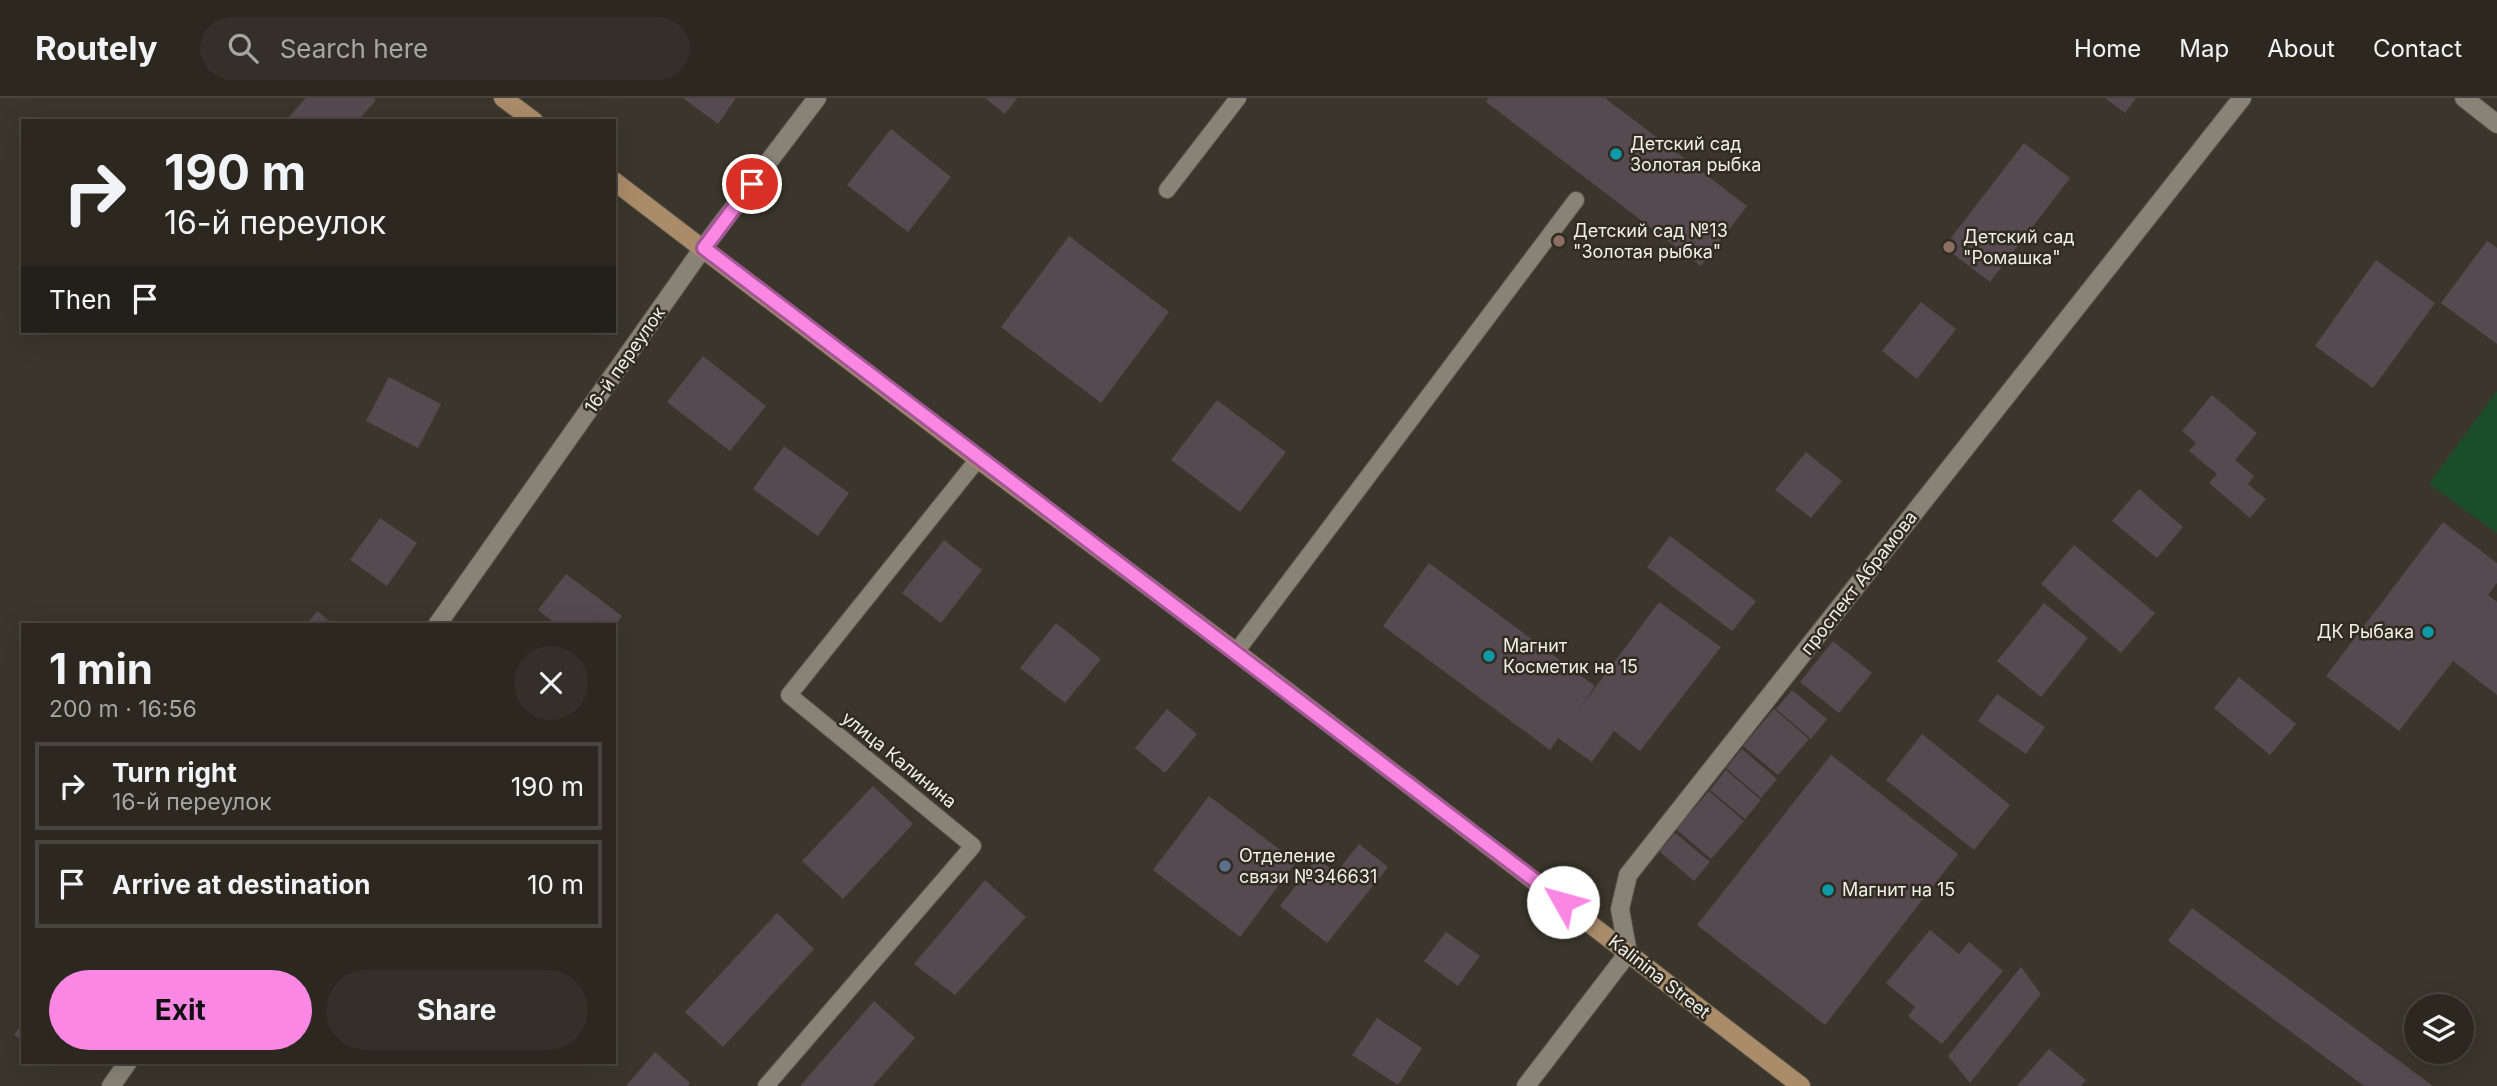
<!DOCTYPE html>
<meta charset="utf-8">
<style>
body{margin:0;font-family:Inter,sans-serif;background:#343029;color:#f1f3f6;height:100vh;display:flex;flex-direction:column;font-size:26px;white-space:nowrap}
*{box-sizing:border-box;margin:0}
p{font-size:23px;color:#a6a6a5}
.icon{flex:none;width:38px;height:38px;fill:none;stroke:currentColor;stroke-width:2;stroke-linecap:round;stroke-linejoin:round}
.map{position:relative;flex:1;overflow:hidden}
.sheet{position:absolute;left:21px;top:525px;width:595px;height:441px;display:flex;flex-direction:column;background:#2c2820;border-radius:0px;box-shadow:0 7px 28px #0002,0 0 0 2px #48443e}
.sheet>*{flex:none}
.hud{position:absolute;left:21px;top:21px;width:595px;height:214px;border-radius:0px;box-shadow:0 7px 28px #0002,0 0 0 2px #48443e;background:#2c2820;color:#f1f3f6;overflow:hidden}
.buttons{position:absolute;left:2404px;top:896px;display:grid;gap:14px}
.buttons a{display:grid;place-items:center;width:70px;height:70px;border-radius:50%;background:#2c2820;box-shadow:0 7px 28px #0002,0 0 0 2px #48443e;font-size:35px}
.pin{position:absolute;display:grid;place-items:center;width:60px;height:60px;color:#fff;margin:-30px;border:4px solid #fff;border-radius:50%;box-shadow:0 2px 7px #0007}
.me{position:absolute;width:77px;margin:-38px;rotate:308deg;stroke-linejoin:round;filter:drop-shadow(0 0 5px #0008)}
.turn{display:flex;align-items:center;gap:24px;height:147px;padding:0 28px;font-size:32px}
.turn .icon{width:91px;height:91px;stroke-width:2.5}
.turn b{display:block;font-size:49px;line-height:60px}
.then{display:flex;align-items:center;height:66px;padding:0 28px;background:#0003;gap:14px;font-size:26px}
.round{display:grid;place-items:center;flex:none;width:74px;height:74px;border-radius:37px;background:#343029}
.head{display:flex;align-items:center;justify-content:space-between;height:119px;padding:0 28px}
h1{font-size:42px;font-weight:700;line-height:52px}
.primary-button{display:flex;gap:14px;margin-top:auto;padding:14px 28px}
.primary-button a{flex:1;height:80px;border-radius:42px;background:#fb87e5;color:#111;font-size:28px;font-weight:700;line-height:80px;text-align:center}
.primary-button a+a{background:#343029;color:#f1f3f6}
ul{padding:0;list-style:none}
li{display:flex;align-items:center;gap:21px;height:88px;margin:0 14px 10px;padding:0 14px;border:4px solid #48443e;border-radius:0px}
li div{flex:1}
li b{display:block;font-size:26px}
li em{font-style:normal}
header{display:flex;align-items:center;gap:42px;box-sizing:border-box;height:98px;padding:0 35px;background:#2c2820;border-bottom:2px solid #48443e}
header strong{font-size:33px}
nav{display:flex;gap:38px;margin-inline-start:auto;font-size:24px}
.search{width:490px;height:63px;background:#343029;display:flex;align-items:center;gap:18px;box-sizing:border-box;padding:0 24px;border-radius:38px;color:#a6a6a5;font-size:26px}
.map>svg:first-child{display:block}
</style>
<header>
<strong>Routely</strong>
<div class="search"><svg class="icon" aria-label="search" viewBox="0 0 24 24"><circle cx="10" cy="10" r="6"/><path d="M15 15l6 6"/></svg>Search here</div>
<nav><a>Home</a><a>Map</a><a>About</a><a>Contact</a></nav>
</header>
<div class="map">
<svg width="2497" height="988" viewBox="0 0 2497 988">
<rect width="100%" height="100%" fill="#3a362b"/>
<!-- green -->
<path fill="#1b4d2b" d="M2497,293V435L2429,386Z"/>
<!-- building -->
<g fill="#564a50">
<path d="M306,0H374L376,2L358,23H291L288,20Z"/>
<path d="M683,0H736L718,26Z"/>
<path d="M985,0H1017L1005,16Z"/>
<path d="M1489,0H1605L1747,108L1701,168L1486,4Z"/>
<path d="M2105,0H2136L2125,15Z"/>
<path d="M891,31L951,79L908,134L847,87Z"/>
<path d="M2024,45L2070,80L1990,184L1944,149Z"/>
<path d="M1069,138L1169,214L1101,305L1001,229Z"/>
<path d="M2487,143L2497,150V246L2441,205Z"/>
<path d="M2376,162L2435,205L2373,290L2315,248Z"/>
<path d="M1921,204L1956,231L1917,281L1882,253Z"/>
<path d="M703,258L766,308L730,353L667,304Z"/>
<path d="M389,279L441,306L418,350L366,323Z"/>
<path d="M2212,297L2257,335L2235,362L2254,378L2248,386L2266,401L2250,420L2209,385L2217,376L2189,353L2196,345L2182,333Z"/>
<path d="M1217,302L1286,354L1240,414L1171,362Z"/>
<path d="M784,348L849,395L818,438L753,391Z"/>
<path d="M1806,354L1842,383L1811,420L1775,392Z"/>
<path d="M2139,391L2183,429L2157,460L2112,423Z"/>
<path d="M380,420L417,445L387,488L350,462Z"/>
<path d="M2443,424L2497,465V485L2488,497L2497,504V597L2453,563L2399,633L2326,578Z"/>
<path d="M1670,438L1756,503L1732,533L1647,469Z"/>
<path d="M944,442L982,472L941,525L902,495Z"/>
<path d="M2074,447L2155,515L2121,555L2041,486Z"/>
<path d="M1429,465L1595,588L1577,614L1659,504L1721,549L1640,653L1614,633L1592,664L1558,640L1550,652L1383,528Z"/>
<path d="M566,476L622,518L615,527H557L538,512Z"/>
<path d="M2044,505L2088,540L2041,599L1997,563Z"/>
<path d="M317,513L334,527H306Z"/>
<path d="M1056,525L1101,561L1065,605L1020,570Z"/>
<path d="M1833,543L1872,575L1839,615L1800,584Z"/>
<path d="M2239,579L2296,626L2270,657L2214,610Z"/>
<path d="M1792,592L1827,621L1811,641L1776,611Z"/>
<path d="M1997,596L2045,629L2026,656L1978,623Z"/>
<path d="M1167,611L1197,636L1165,675L1135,650Z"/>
<path d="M1774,611L1809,641L1778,677L1743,648Z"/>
<path d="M1922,636L2010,707L1974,752L1886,682Z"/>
<path d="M1742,651L1777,681L1761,700L1726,670Z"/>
<path d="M1831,657L1958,756L1825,927L1697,827Z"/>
<path d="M1726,672L1761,702L1745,721L1710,692Z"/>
<path d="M873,688L913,726L843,801L802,763Z"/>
<path d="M1709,693L1744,723L1711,761L1676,731Z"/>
<path d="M1209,698L1296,764L1240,839L1153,772Z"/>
<path d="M1675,735L1710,764L1694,783L1659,753Z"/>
<path d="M1359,746L1388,769L1327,845L1280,808L1317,760L1336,775Z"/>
<path d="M985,782L1026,819L955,897L914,866Z"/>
<path d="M2192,810L2433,988H2364L2168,843Z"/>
<path d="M777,815L814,851L723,949L685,914Z"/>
<path d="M1930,832L1959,856L1969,844L2003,873L1942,946L1908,918L1915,909L1886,885Z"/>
<path d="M1446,834L1480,858L1458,888L1424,863Z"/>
<path d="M2021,869L2041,896L1970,985L1948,958Z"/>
<path d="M874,903L915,940L873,988H800Z"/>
<path d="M1377,920L1422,950L1398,987L1352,957Z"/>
<path d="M23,924V943L14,937Z"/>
<path d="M2049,951L2086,982L2081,988H2017Z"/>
<path d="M655,954L690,985L688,988H626Z"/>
</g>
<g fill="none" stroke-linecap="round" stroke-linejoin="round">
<defs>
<g id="service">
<path d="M1167,92L1238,0"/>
<path d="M1236,554L1576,102"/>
<path d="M766,988L973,748L789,597L978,361"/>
</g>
<g id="minor">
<path d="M2464,0L2497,26"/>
<path d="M437,527L703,150L817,0"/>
<path d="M111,988L128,964"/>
<path d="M1526,988L1628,855L1620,811L1628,777L2242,0"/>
</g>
<g id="secondary">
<path d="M503,0L534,23"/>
<path d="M614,83L978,361L1236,554L1801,988"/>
</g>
</defs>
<!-- service casing -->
<use href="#service" stroke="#57544a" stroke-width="18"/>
<!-- minor casing -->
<use href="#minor" stroke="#57544a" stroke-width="20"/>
<!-- secondary casing -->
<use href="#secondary" stroke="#57544a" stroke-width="20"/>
<!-- service -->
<use href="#service" stroke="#878376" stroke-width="16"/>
<!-- minor -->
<use href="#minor" stroke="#878376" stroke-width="18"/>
<!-- secondary -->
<use href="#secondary" stroke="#aa8c6a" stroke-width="18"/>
</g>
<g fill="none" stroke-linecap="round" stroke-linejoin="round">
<defs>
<path id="route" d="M752,86L704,150L1563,804"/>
</defs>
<!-- route casing -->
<use href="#route" stroke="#a35895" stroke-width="18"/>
<!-- route -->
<use href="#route" stroke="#fb87e5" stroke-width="12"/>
</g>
<!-- markers -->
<g fill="#0f9aa8" stroke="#302c21" stroke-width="2.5">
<circle cx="1616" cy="56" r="7"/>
<circle cx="2428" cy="534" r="7"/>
<circle cx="1489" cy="558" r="7"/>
<circle cx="1828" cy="792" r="7"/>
</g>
<g fill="#8d6e63" stroke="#302c21" stroke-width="2.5">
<circle cx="1559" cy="143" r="7"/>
<circle cx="1949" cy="149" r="7"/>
</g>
<circle fill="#5c6f8a" stroke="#302c21" stroke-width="2.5" cx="1225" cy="768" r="7"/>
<g text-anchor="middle" stroke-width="5" stroke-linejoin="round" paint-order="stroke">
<!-- poi labels -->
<g font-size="18" fill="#f1efe8" stroke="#302c21" text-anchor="start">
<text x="1630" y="52">Детский сад<tspan x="1630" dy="21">Золотая рыбка</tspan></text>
<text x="1573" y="139">Детский сад №13<tspan x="1573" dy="21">"Золотая рыбка"</tspan></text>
<text x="1963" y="145">Детский сад<tspan x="1963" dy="21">"Ромашка"</tspan></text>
<text x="2414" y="540" text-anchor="end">ДК Рыбака</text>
<text x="1503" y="554">Магнит<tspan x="1503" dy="21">Косметик на 15</tspan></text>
<text x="1239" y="764">Отделение<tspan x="1239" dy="21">связи №346631</tspan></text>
<text x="1842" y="798">Магнит на 15</text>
</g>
<!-- street labels -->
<g font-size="18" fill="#f1efe8" stroke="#302c21">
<text transform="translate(625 262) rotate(-55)" y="6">16-й переулок</text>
<text transform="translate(1859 485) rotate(-52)" y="6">проспект Абрамова</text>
<text transform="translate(899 662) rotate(39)" y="6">улица Калинина</text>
<text transform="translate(1659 879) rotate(38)" y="6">Kalinina Street</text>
</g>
</g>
</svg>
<div class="buttons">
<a><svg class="icon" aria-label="layers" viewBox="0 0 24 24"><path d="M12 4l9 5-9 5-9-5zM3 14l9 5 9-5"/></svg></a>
</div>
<div class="pin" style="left:752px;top:86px;background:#d93025"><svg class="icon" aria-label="arrive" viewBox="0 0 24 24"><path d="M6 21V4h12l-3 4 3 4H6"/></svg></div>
<svg class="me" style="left:1563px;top:804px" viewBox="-20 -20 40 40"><circle r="19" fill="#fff"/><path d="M0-13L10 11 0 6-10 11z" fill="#fb87e5"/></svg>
<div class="hud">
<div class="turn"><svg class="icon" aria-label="right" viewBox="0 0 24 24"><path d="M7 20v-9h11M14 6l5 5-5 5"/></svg><div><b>190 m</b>16-й переулок</div></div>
<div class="then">Then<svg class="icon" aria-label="arrive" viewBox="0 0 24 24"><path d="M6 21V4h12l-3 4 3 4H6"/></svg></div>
</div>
<section class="sheet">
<div class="head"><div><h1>1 min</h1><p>200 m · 16:56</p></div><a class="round"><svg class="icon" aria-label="close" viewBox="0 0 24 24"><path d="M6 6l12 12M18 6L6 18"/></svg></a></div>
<ul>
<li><svg class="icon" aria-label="right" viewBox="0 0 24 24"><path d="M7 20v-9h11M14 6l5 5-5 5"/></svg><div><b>Turn right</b><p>16-й переулок</p></div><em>190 m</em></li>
<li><svg class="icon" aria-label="arrive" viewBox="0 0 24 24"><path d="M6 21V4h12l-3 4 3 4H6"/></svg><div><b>Arrive at destination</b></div><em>10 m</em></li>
</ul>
<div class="primary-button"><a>Exit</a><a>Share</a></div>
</section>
</div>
